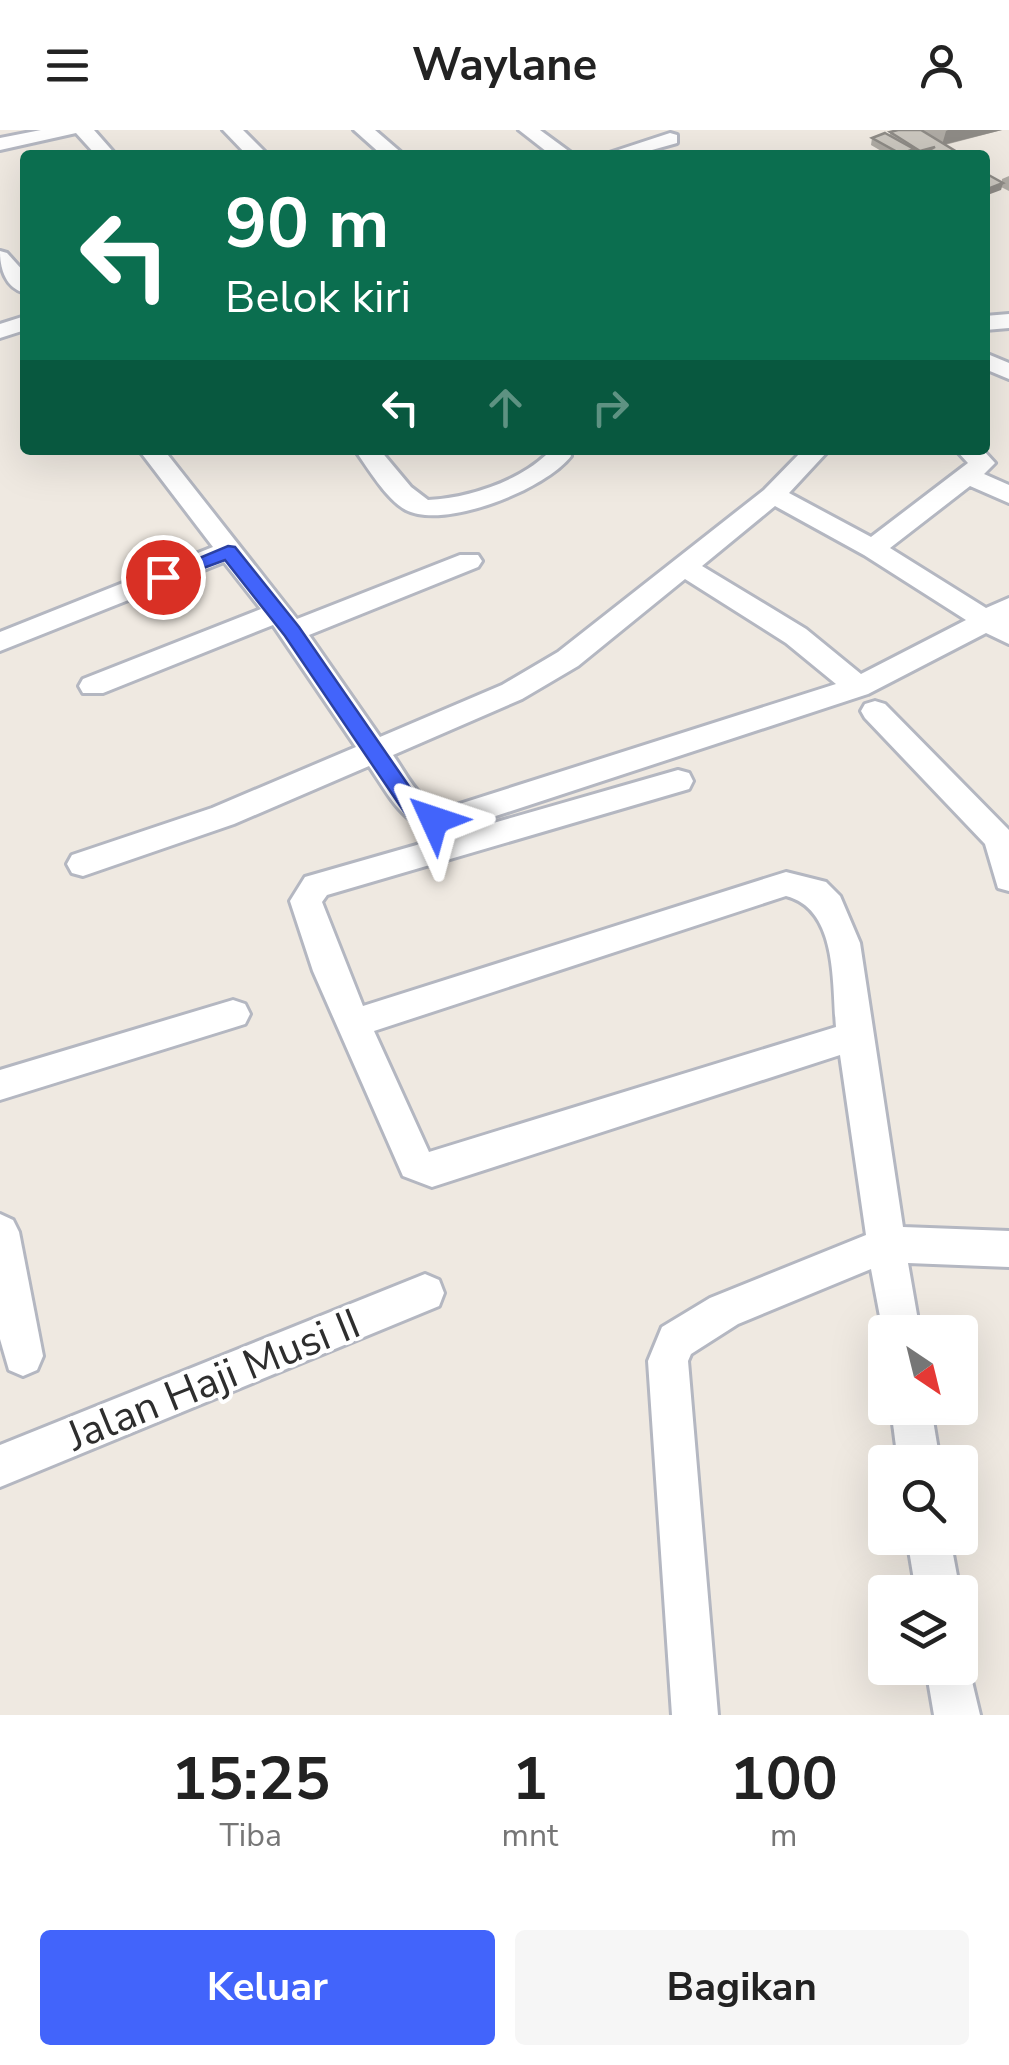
<!DOCTYPE html>
<html lang="id">
<style>
body{margin:0;font-family:"Nunito Sans",sans-serif;background:#f6f6f6;color:#222;height:100vh;display:flex;flex-direction:column;font-size:38px;white-space:nowrap}
*{box-sizing:border-box;margin:0}
p{font-size:32px;color:#767676}
.icon{flex:none;width:55px;height:55px;fill:none;stroke:currentColor;stroke-width:2;stroke-linecap:round;stroke-linejoin:round}
.map{position:relative;height:1585px;overflow:hidden}
.details{display:flex;flex-direction:column;background:#fff;flex:1}
.details>*{flex:none}
.guide{position:absolute;left:20px;top:20px;width:970px;height:305px;border-radius:10px;box-shadow:0 10px 40px #0002;background:#0b6e4f;color:#fff;overflow:hidden}
.needle{width:65px;rotate:145deg}
.buttons{position:absolute;left:868px;top:1185px;display:grid;gap:20px}
.buttons a{display:grid;place-items:center;width:110px;height:110px;border-radius:10px;background:#fff;box-shadow:0 10px 40px #0002;font-size:50px}
.pin{position:absolute;display:grid;place-items:center;width:85px;height:85px;color:#fff;margin:-42px;border:5px solid #fff;border-radius:50%;box-shadow:0 2px 10px #0007}
.me{position:absolute;width:110px;margin:-55px;rotate:312deg;stroke-linejoin:round;filter:drop-shadow(0 0 8px #0008)}
.turn{display:flex;align-items:center;gap:35px;height:210px;padding:0 40px;font-size:45px}
.turn .icon{width:130px;height:130px;stroke-width:2.5}
.turn b{display:block;font-size:70px;line-height:85px}
.lanes{display:flex;align-items:center;height:95px;padding:0 40px;background:#0003;justify-content:center;gap:50px;direction:ltr}
.lanes .off{opacity:.35}
.eta{display:flex;justify-content:space-evenly;align-items:center;height:170px;text-align:center}
.eta b{font-size:60px;font-weight:700;line-height:70px}
.primary-button{display:flex;gap:20px;margin-top:auto;padding:20px 40px}
.primary-button a{flex:1;height:115px;border-radius:10px;background:#4264fb;color:#fff;font-size:40px;font-weight:700;line-height:115px;text-align:center}
.primary-button a+a{background:#f6f6f6;color:#222}
header{display:flex;justify-content:space-between;align-items:center;height:130px;padding:0 40px;background:#fff;font-size:45px;font-weight:700}
.map>svg:first-child{display:block}
</style>
<header><svg class="icon" aria-label="menu" viewBox="0 0 24 24"><path d="M4 6h16M4 12h16M4 18h16"/></svg>Waylane<svg class="icon" aria-label="person" viewBox="0 0 24 24"><circle cx="12" cy="8" r="4"/><path d="M4 21q1-7 8-7t8 7"/></svg></header>
<div class="map">
<svg width="1009" height="1585" viewBox="0 0 1009 1585">
<rect width="100%" height="100%" fill="#efe9e1"/>
<g fill="none" stroke-linecap="round" stroke-linejoin="round">
<defs>
<g id="minor">
<path d="M41,0H94L116,25H96L76,3L0,20V8Z"/>
<path d="M223,0H243L268,25H247Z"/>
<path d="M354,0H375L404,25H382Z"/>
<path d="M519,0H540L574,25H551Z"/>
<path d="M670,3L677,5V13L634,25H603Z"/>
<path d="M0,121L7,123L25,143V163C5,158 0,138 0,121Z"/>
<path d="M1009,184V198L985,200V186Z"/>
<path d="M25,186V200L0,208V194Z"/>
<path d="M985,223L1009,233V249L985,239Z"/>
<path d="M139,320H164L297,489L460,425H478L482,431L478,437L309,505L380,607L502,555L558,522L764,360L803,320L827,322L789,363L871,407L968,333L956,320H983L995,333L984,344L1009,355V373L970,356L890,418L986,478L1009,468V514L986,503L868,564L450,701C406,703 391,668 369,636L234,694L83,746L72,743L67,734L72,725L212,678L356,617L273,495L103,563H83L79,556L83,549L261,479L224,432L0,521V502L213,417ZM775,376L864,425L966,490L861,544L806,499L702,436ZM685,449L786,513L836,554L450,677C421,679 408,646 393,625L522,569L578,536Z"/>
<path d="M355,320H380L411,357L428,370C468,368 517,352 546,325L545,320H569L571,326C546,359 445,400 406,380C386,369 368,338 355,320Z"/>
<path d="M875,571L885,574L1009,700V761L998,758L985,714L865,588L861,581L865,574Z"/>
<path d="M678,640L689,643L693,651L689,659L327,765L322,772L363,876L786,742L826,752L840,766L860,813L903,1097L1009,1101V1137L908,1133L920,1202H885V1213L871,1139L738,1194L691,1224L688,1231L718,1585H672L648,1231L662,1197L710,1168L866,1105L840,925L432,1057L403,1046L313,841L290,771L305,747ZM786,766C838,779 832,853 836,897L429,1022L374,901Z"/>
<path d="M233,870L245,874L250,884L245,894L0,970V940Z"/>
<path d="M0,1084L13,1090L19,1102L43,1226L37,1240L23,1246L9,1240L0,1209Z"/>
<path d="M425,1144L439,1150L444,1163L439,1176L0,1357V1315Z"/>
<path d="M891,1278H931L940,1332H898Z"/>
<path d="M907,1408H950L960,1462H916Z"/>
<path d="M960,1520L965,1522L980,1585H934L926,1538H960Z"/>
</g>
</defs>
<!-- minor casing -->
<use href="#minor" stroke="#b4b7c1" stroke-width="6"/>
<!-- minor -->
<use href="#minor" fill="#fff" fill-rule="evenodd"/>
</g>
<!-- wall -->
<g fill="#afaba4">
<path d="M898,0H1002L945,15L962,25H888L871,15L872,8L890,6V2Z"/>
<path d="M1009,46V61L1001,57V60L1002,49Z"/>
</g>
<!-- shaded-wall -->
<g fill="#8e8b86">
<path d="M948,0H1002L942,15L946,1Z"/>
<path d="M1003,53L1001,60L985,66V60Z"/>
</g>
<!-- building -->
<g fill="#cbc7bf" stroke="#8e8b86" stroke-width="2.5">
<path d="M898,0H921L962,25H931L926,22L935,17L920,21L890,2Z"/>
<path d="M885,3L914,19L901,24L872,8Z"/>
<path d="M985,43L1003,53L985,60Z"/>
</g>
<!-- route -->
<path fill="#4264fb" stroke="#2b41a3" stroke-width="2.5" d="M228,416L235,417L299,497L422,675L445,690L442,695L434,698L407,686L285,506L225,430L163,453L154,447Z"/>
<g text-anchor="middle" stroke-width="8" stroke-linejoin="round" paint-order="stroke">
<!-- near-street labels -->
<g font-size="42" fill="#2e2e2e" stroke="#fff">
<text transform="translate(213 1249) rotate(-22)" y="15">Jalan Haji Musi II</text>
</g>
</g>
</svg>
<div class="buttons">
<a><svg class="needle" viewBox="-14 -14 28 28"><path d="M0-13l5 13h-10z" fill="#e53935"/><path d="M0 13l5-13h-10z" fill="#767676"/></svg></a>
<a><svg class="icon" aria-label="search" viewBox="0 0 24 24"><circle cx="10" cy="10" r="6"/><path d="M15 15l6 6"/></svg></a>
<a><svg class="icon" aria-label="layers" viewBox="0 0 24 24"><path d="M12 4l9 5-9 5-9-5zM3 14l9 5 9-5"/></svg></a>
</div>
<div class="pin" style="left:163px;top:447px;background:#d93025"><svg class="icon" aria-label="arrive" viewBox="0 0 24 24"><path d="M6 21V4h12l-3 4 3 4H6"/></svg></div>
<svg class="me" style="left:434px;top:690px" viewBox="-20 -20 40 40"><path d="M0-17L14 15 0 8-14 15z" fill="#4264fb" stroke="#fff" stroke-width="4"/></svg>
<div class="guide">
<div class="turn"><svg class="icon" aria-label="left" viewBox="0 0 24 24"><path d="M17 20v-9H6M10 6l-5 5 5 5"/></svg><div><b>90 m</b>Belok kiri</div></div>
<div class="lanes"><svg class="icon" aria-label="left" viewBox="0 0 24 24"><path d="M17 20v-9H6M10 6l-5 5 5 5"/></svg><svg class="icon off" aria-label="ahead" viewBox="0 0 24 24"><path d="M12 20V5M6 11l6-6 6 6"/></svg><svg class="icon off" aria-label="right" viewBox="0 0 24 24"><path d="M7 20v-9h11M14 6l5 5-5 5"/></svg></div>
</div>
</div>
<section class="details">
<div class="eta">
<div><b>15:25</b><p>Tiba</p></div>
<div><b>1</b><p>mnt</p></div>
<div><b>100</b><p>m</p></div>
</div>
<div class="primary-button"><a>Keluar</a><a>Bagikan</a></div>
</section>
